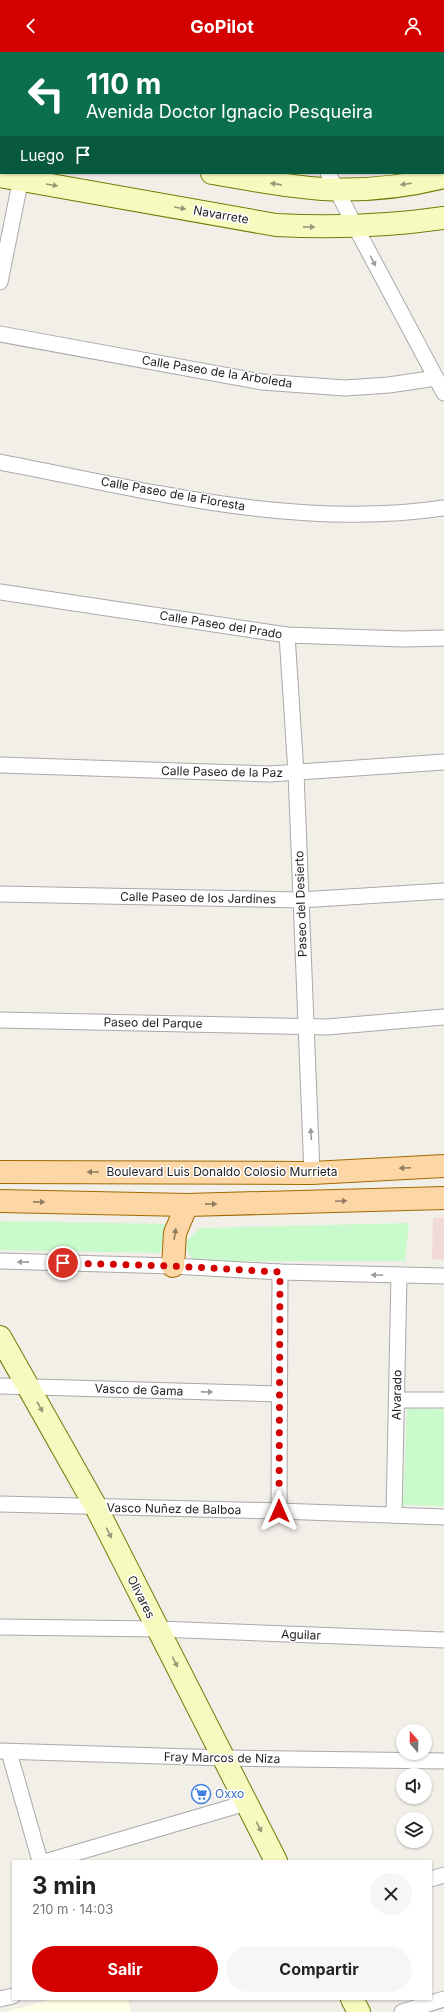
<!DOCTYPE html>
<html lang="es">
<meta charset="utf-8">
<style>
body{margin:0;font-family:Inter,sans-serif;background:#f6f6f6;color:#222;height:100vh;display:flex;flex-direction:column;font-size:15px;white-space:nowrap}
*{box-sizing:border-box;margin:0}
p{font-size:13px;color:#767676}
.icon{flex:none;width:22px;height:22px;fill:none;stroke:currentColor;stroke-width:2;stroke-linecap:round;stroke-linejoin:round}
.map{position:relative;flex:1;overflow:hidden}
.sheet{position:absolute;left:12px;top:1808px;width:420px;height:140px;display:flex;flex-direction:column;background:#fff;border-radius:0px;box-shadow:0 1px 3px #0004}
.sheet>*{flex:none}
.guide{position:absolute;left:0px;top:0px;width:444px;height:122px;box-shadow:0 1px 3px #0004;background:#0b6e4f;color:#fff;overflow:hidden}
.needle{width:26px;rotate:340deg}
.controls{position:absolute;left:396px;top:1672px;display:grid;gap:8px}
.controls a{display:grid;place-items:center;width:36px;height:36px;border-radius:50%;background:#fff;box-shadow:0 1px 3px #0004;font-size:20px}
.pin{position:absolute;display:grid;place-items:center;width:34px;height:34px;color:#fff;margin:-17px;border:2px solid #fff;border-radius:50%;box-shadow:0 1px 4px #0007}
.me{position:absolute;width:44px;margin:-22px;rotate:0deg;stroke-linejoin:round;filter:drop-shadow(0 0 3px #0008)}
.turn{display:flex;align-items:center;gap:14px;height:84px;padding:0 20px;font-size:18px}
.turn .icon{width:52px;height:52px;stroke-width:2.5}
.turn b{display:block;font-size:28px;line-height:34px}
.then{display:flex;align-items:center;height:38px;padding:0 20px;background:#0003;gap:8px;font-size:15px}
.round{display:grid;place-items:center;flex:none;width:42px;height:42px;border-radius:21px;background:#f6f6f6}
.summary{display:flex;align-items:center;justify-content:space-between;height:68px;padding:0 20px}
h1{font-size:24px;font-weight:700;line-height:30px}
.action{display:flex;gap:8px;margin-top:auto;padding:8px 20px}
.action a{flex:1;height:46px;border-radius:24px;background:#d40000;color:#fff;font-size:16px;font-weight:700;line-height:46px;text-align:center}
.action a+a{background:#f6f6f6;color:#222}
header{display:flex;justify-content:space-between;align-items:center;height:52px;padding:0 20px;background:#d40000;color:#fff;font-size:18px;font-weight:700}
.map>svg:first-child{display:block}
</style>
<header><svg class="icon" aria-label="back" viewBox="0 0 24 24"><path d="M15 5l-7 7 7 7"/></svg>GoPilot<svg class="icon" aria-label="person" viewBox="0 0 24 24"><circle cx="12" cy="8" r="4"/><path d="M4 21q1-7 8-7t8 7"/></svg></header>
<div class="map">
<svg width="444" height="1960" viewBox="0 0 444 1960">
<rect width="100%" height="100%" fill="#f2efe9"/>
<!-- commercial -->
<path fill="#f2dad9" d="M444,1165V1208L432,1207L433,1166Z"/>
<!-- education -->
<path fill="#ffffe5" d="M52,1947H128L131,1960H5Z"/>
<!-- park -->
<g fill="#c8facc">
<path d="M0,1169L168,1172L160,1201L0,1198Z"/>
<path d="M409,1171L405,1209H195L188,1201L186,1190L200,1176Z"/>
<path d="M407,1356L444,1357V1454L403,1453Z"/>
</g>
<g fill="none" stroke-linecap="round" stroke-linejoin="round">
<defs>
<g id="minor">
<path d="M265,0L266,1"/>
<path d="M293,1L295,0"/>
<path d="M328,121L355,174L444,341"/>
<path d="M0,230L22,121"/>
<path d="M0,282L262,330L345,336L389,333L436,326"/>
<path d="M0,410C145,438 295,478 444,456"/>
<path d="M0,540L287,583L404,587L444,586"/>
<path d="M287,583L296,721L312,1121"/>
<path d="M0,713L270,722L444,710"/>
<path d="M0,842L300,848L444,839"/>
<path d="M0,968L327,975L444,965"/>
<path d="M0,1209L173,1214L280,1220L444,1224"/>
<path d="M0,1334L279,1342"/>
<path d="M397,1348H444"/>
<path d="M0,1452L279,1459L444,1465"/>
<path d="M279,1459L280,1220"/>
<path d="M394,1463L399,1224"/>
<path d="M0,1575L158,1577L444,1588"/>
<path d="M0,1699L224,1706L444,1709"/>
<path d="M9,1700L40,1809"/>
<path d="M48,1809L246,1751"/>
<path d="M431,1827L444,1823"/>
<path d="M0,1947L13,1944"/>
<path d="M402,1960L444,1947"/>
</g>
<g id="secondary">
<path d="M0,84H1"/>
<path d="M212,121C249,127 286,135 323,137C363,139 405,135 444,125"/>
<path d="M0,124L276,173C332,176 389,174 444,166"/>
<path d="M0,1285L96,1455L276,1809"/>
<path d="M352,1947L359,1960"/>
</g>
<g id="primary">
<path d="M0,1120L312,1121L444,1114"/>
<path d="M0,1149L187,1153L444,1146"/>
<path d="M173,1214L175,1181L187,1153"/>
</g>
</defs>
<!-- minor casing -->
<use href="#minor" stroke="#a9a9a9" stroke-width="17"/>
<!-- secondary casing -->
<use href="#secondary" stroke="#707d05" stroke-width="24"/>
<!-- primary casing -->
<use href="#primary" stroke="#a06b00" stroke-width="24"/>
<!-- minor -->
<use href="#minor" stroke="#fff" stroke-width="15"/>
<!-- secondary -->
<use href="#secondary" stroke="#f7fabf" stroke-width="22"/>
<!-- primary -->
<use href="#primary" stroke="#fcd6a4" stroke-width="22"/>
</g>
<!-- one-way arrows -->
<defs><path id="oneway-solid" d="M-6-.8H1V-3.2L6.5 0L1 3.2V.8H-6Z"/></defs>
<g fill="#979978">
<use href="#oneway-solid" transform="translate(276 132) rotate(-172)"/>
<use href="#oneway-solid" transform="translate(406 132) rotate(173)"/>
<use href="#oneway-solid" transform="translate(52 133) rotate(10)"/>
<use href="#oneway-solid" transform="translate(180 156) rotate(10)"/>
<use href="#oneway-solid" transform="translate(309 175) rotate(1)"/>
<use href="#oneway-solid" transform="translate(40 1355) rotate(61)"/>
<use href="#oneway-solid" transform="translate(109 1481) rotate(63)"/>
<use href="#oneway-solid" transform="translate(175 1610) rotate(63)"/>
<use href="#oneway-solid" transform="translate(259 1775) rotate(62)"/>
</g>
<g fill="#9c9c9c">
<use href="#oneway-solid" transform="translate(373 209) rotate(62)"/>
<use href="#oneway-solid" transform="translate(311 1082) rotate(-93)"/>
<use href="#oneway-solid" transform="translate(23 1210) rotate(-179)"/>
<use href="#oneway-solid" transform="translate(377 1223) rotate(-178)"/>
<use href="#oneway-solid" transform="translate(207 1340) rotate(1)"/>
</g>
<g fill="#8f7c63">
<use href="#oneway-solid" transform="translate(405 1116) rotate(177)"/>
<use href="#oneway-solid" transform="translate(93 1120) rotate(-180)"/>
<use href="#oneway-solid" transform="translate(341 1149) rotate(-2)"/>
<use href="#oneway-solid" transform="translate(39 1150) rotate(1)"/>
<use href="#oneway-solid" transform="translate(211 1152) rotate(-1)"/>
<use href="#oneway-solid" transform="translate(175 1182) rotate(-81)"/>
</g>
<g fill="none" stroke-linecap="round" stroke-linejoin="round">
<!-- route -->
<path stroke="#d40000" stroke-width="7" stroke-dasharray="0 12.6" d="M63,1211L173,1214L280,1220L279,1459"/>
</g>
<!-- icons -->
<defs>
<symbol id="supermarket-ring" viewBox="-11 -11 22 22"><circle r="9.5" fill="#fff" stroke="#3f7fe0" stroke-width="1.5"/><path d="M-6-5.5h2.5l.6 2H6L4.5 2H-2.5L-4.4-4H-6ZM-1.5 3.2a1.3 1.3 0 1 0 .1 0ZM3 3.2a1.3 1.3 0 1 0 .1 0Z" fill="#3f7fe0"/></symbol>
</defs>
<g fill-rule="evenodd">
<use href="#supermarket-ring" x="190" y="1731" width="22" height="22"/>
</g>
<g text-anchor="middle" stroke-width="3" stroke-linejoin="round" paint-order="stroke">
<!-- street labels -->
<g font-size="12" fill="#222" stroke="#fff">
<text transform="translate(221 163) rotate(10)" y="4">Navarrete</text>
<text transform="translate(217 320) rotate(9)" y="4">Calle Paseo de la Arboleda</text>
<text transform="translate(173 442) rotate(10)" y="4">Calle Paseo de la Floresta</text>
<text transform="translate(221 573) rotate(9)" y="4">Calle Paseo del Prado</text>
<text transform="translate(222 720) rotate(1)" y="4">Calle Paseo de la Paz</text>
<text transform="translate(198 846) rotate(1)" y="4">Calle Paseo de los Jardines</text>
<text transform="translate(301 852) rotate(-92)" y="4">Paseo del Desierto</text>
<text transform="translate(153 971) rotate(1)" y="4">Paseo del Parque</text>
<text x="222" y="1124">Boulevard Luis Donaldo Colosio Murrieta</text>
<text transform="translate(139 1338) rotate(2)" y="4">Vasco de Gama</text>
<text transform="translate(397 1343) rotate(-89)" y="4">Alvarado</text>
<text transform="translate(174 1457) rotate(1)" y="4">Vasco Nuñez de Balboa</text>
<text transform="translate(141 1545) rotate(63)" y="4">Olivares</text>
<text transform="translate(301 1583) rotate(2)" y="4">Aguilar</text>
<text transform="translate(222 1706) rotate(1)" y="4">Fray Marcos de Niza</text>
</g>
<!-- shop labels -->
<g font-size="12" fill="#366cbe" stroke="#fff" text-anchor="start">
<text x="215" y="1746">Oxxo</text>
</g>
</g>
</svg>
<div class="controls">
<a><svg class="needle" viewBox="-14 -14 28 28"><path d="M0-13l5 13h-10z" fill="#e53935"/><path d="M0 13l5-13h-10z" fill="#767676"/></svg></a>
<a><svg class="icon" aria-label="sound" viewBox="0 0 24 24"><path d="M4 9h4l5-4v14l-5-4H4zM17 9q2 3 0 6"/></svg></a>
<a><svg class="icon" aria-label="layers" viewBox="0 0 24 24"><path d="M12 4l9 5-9 5-9-5zM3 14l9 5 9-5"/></svg></a>
</div>
<div class="pin" style="left:63px;top:1211px;background:#d93025"><svg class="icon" aria-label="arrive" viewBox="0 0 24 24"><path d="M6 21V4h12l-3 4 3 4H6"/></svg></div>
<svg class="me" style="left:279px;top:1459px" viewBox="-20 -20 40 40"><path d="M0-17L14 15 0 8-14 15z" fill="#d40000" stroke="#fff" stroke-width="4"/></svg>
<div class="guide">
<div class="turn"><svg class="icon" aria-label="left" viewBox="0 0 24 24"><path d="M17 20v-9H6M10 6l-5 5 5 5"/></svg><div><b>110 m</b>Avenida Doctor Ignacio Pesqueira</div></div>
<div class="then">Luego<svg class="icon" aria-label="arrive" viewBox="0 0 24 24"><path d="M6 21V4h12l-3 4 3 4H6"/></svg></div>
</div>
<section class="sheet">
<div class="summary"><div><h1>3 min</h1><p>210 m · 14:03</p></div><a class="round"><svg class="icon" aria-label="close" viewBox="0 0 24 24"><path d="M6 6l12 12M18 6L6 18"/></svg></a></div>
<div class="action"><a>Salir</a><a>Compartir</a></div>
</section>
</div>
